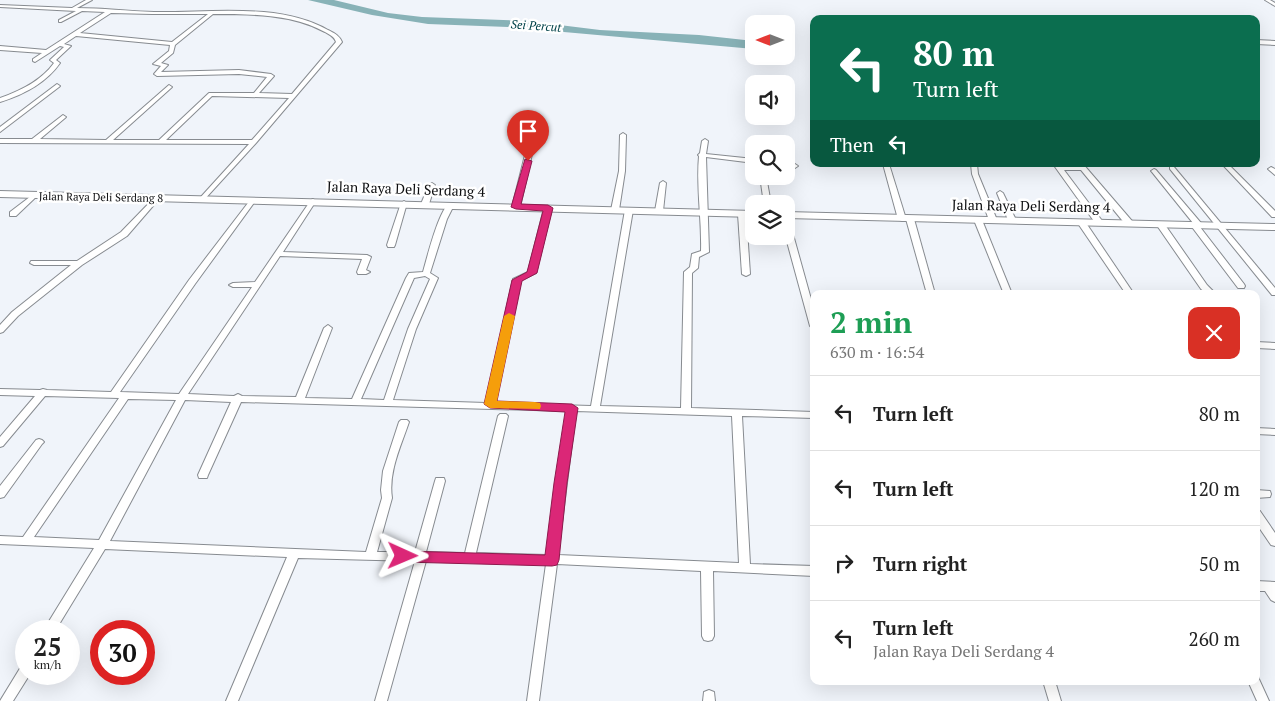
<!DOCTYPE html>
<meta charset="utf-8">
<style>
body{margin:0;font-family:"PT Serif",serif;background:#f6f6f6;color:#222;height:100vh;display:flex;flex-direction:column;font-size:19px;white-space:nowrap}
*{box-sizing:border-box;margin:0}
p{font-size:16px;color:#767676}
.icon{flex:none;width:28px;height:28px;fill:none;stroke:currentColor;stroke-width:2;stroke-linecap:round;stroke-linejoin:round}
.map{position:relative;flex:1;overflow:hidden}
.details{position:absolute;left:810px;top:290px;width:450px;height:395px;display:flex;flex-direction:column;background:#fff;border-radius:10px;box-shadow:0 5px 20px #0002}
.details>*{flex:none}
.banner{position:absolute;left:810px;top:15px;width:450px;height:152px;border-radius:10px;box-shadow:0 5px 20px #0002;background:#0b6e4f;color:#fff;overflow:hidden}
.needle{width:32px;rotate:270deg}
.buttons{position:absolute;left:745px;top:15px;display:grid;gap:10px}
.buttons a{display:grid;place-items:center;width:50px;height:50px;border-radius:10px;background:#fff;box-shadow:0 5px 20px #0002;font-size:25px}
.speed{position:absolute;left:15px;top:620px;display:flex;gap:10px;font-size:25px;font-weight:700;text-align:center}
.speed>*{display:grid;place-content:center;width:65px;height:65px;border-radius:50%;background:#fff;box-shadow:0 5px 20px #0002;line-height:1}
.speed small{font-size:12px;font-weight:400}
.speed .limit{border:8px solid #d22;background:#fff;color:#111}
.pin{position:absolute;display:grid;place-items:center;width:42px;height:42px;color:#fff;margin:-51px -21px;border-radius:50% 50% 50% 0;rotate:-45deg;box-shadow:0 0 5px #0007}
.pin .icon{rotate:45deg}
.me{position:absolute;width:55px;margin:-28px;rotate:91deg;stroke-linejoin:round;filter:drop-shadow(0 0 4px #0008)}
.turn{display:flex;align-items:center;gap:18px;height:105px;padding:0 20px;font-size:22px}
.turn .icon{width:65px;height:65px;stroke-width:2.5}
.turn b{display:block;font-size:35px;line-height:42px}
.then{display:flex;align-items:center;height:48px;padding:0 20px;background:#0003;gap:10px;font-size:19px}
.round{display:grid;place-items:center;flex:none;width:52px;height:52px;border-radius:10px;background:#f6f6f6}
.head{display:flex;align-items:center;justify-content:space-between;height:85px;padding:0 20px}
h1{font-size:30px;font-weight:700;line-height:38px;color:#1e9e55}
ul{padding:0;list-style:none}
li{display:flex;align-items:center;gap:15px;height:75px;padding:0 20px;border-top:1px solid #e0e0e0}
li div{flex:1}
li b{display:block;font-size:19px}
li em{font-style:normal}
.map>svg:first-child{display:block}
</style>
<div class="map">
<svg width="1275" height="701" viewBox="0 0 1275 701">
<rect width="100%" height="100%" fill="#f0f4fa"/>
<!-- water -->
<path fill="#88b2b7" d="M308,0H334L388,13L422,17L527,21L600,30L699,35L754,41V49L508,27L428,24L372,15Z"/>
<g fill="none" stroke-linecap="round" stroke-linejoin="round">
<defs>
<g id="street">
<path d="M86,0H92L77,8C102,8 128,11 154,12C209,13 278,2 328,30C334,33 339,35 342,42L256,143L203,201H199V199L249,144L0,143V139H32L63,115L66,117L65,118L40,139L106,140L169,85L172,87L171,88L113,140H159L209,93H254L267,77L239,74L157,76L154,74L161,66L153,64L169,51L170,45L76,36L64,44L71,46L56,60L60,63C46,83 23,95 0,102V98C20,91 41,81 54,63L50,60L51,59L64,47L60,46L35,62L33,61V59L42,53L0,50V46L46,50L105,12L82,11L61,22H59V20L76,11L0,7V5L72,8ZM111,13L152,14H208L172,42L80,33ZM213,14C250,14 292,14 325,32C330,35 334,36 336,42L292,94L259,93L274,76L271,74L239,70L161,72L168,65L161,63L173,53L175,45ZM212,96L289,98L252,140H166Z"/>
<path d="M1265,0H1270L1275,3V6Z"/>
<path d="M1256,40L1275,41V45L1256,44Z"/>
<path d="M57,84L60,86L59,87L0,132V127Z"/>
<path d="M537,117L540,119L520,207L516,209L512,207L534,119Z"/>
<path d="M623,133L626,135L625,171L619,210L615,212L611,210L619,171L620,135Z"/>
<path d="M705,139L708,141L706,154L754,159V163L706,157L709,252L699,257L698,268L692,273L691,408L814,412V418L742,416L750,564L814,566V576L713,571L714,636L712,640L708,641L704,640L702,636L701,571L557,564L539,701H527L546,564L426,561L387,701H375L415,561L298,558L238,701H226L287,557L105,549L55,631H43L94,548L0,544V536L23,537L119,398L45,396L3,446L0,447V437L35,396L0,395V389L40,390L43,389L47,390L111,392L189,280L251,199L253,198L256,200L195,284L120,392L179,394L252,287H233L229,285L233,283L255,282L311,200L313,199L316,201L283,252L367,255L371,257L366,270L370,272L366,274H358L357,272L362,259L280,256L188,394L234,396L238,394L242,396L296,397L324,328L328,325L332,328L305,398L352,399L406,278L409,273L423,272C427,258 439,209 450,203L454,205L447,219L430,273L438,278L416,329L393,400L486,403L513,279L528,272L544,208L548,206L552,208L536,273L521,280L495,403L591,406L625,210L629,208L633,210L600,406L681,408L684,272L690,267L692,254L701,251C702,219 696,188 699,156L698,155L700,153L702,141ZM425,276L430,279L408,329L384,400L361,399L414,278ZM128,399L176,400L99,540L34,537ZM185,400L231,402L198,475L199,478H207L208,475L241,402L567,411L547,555L476,553L508,416L506,414H500L498,416L465,553L426,552L445,481L444,478H436L435,481L415,552H377L392,498C388,472 401,446 409,422L407,420H401L399,422L383,471L381,490L382,498L366,552L110,541ZM576,411L732,416L739,563L558,555Z"/>
<path d="M786,163L795,164L798,166L795,168L786,167Z"/>
<path d="M883,164H889L906,219L905,221H902L898,219Z"/>
<path d="M971,164H977L978,174L997,220L996,222H990L989,220L972,174Z"/>
<path d="M1053,164H1059L1061,166H1078L1077,164H1083L1132,221V225H1126L1081,170H1064L1103,222L1102,224H1096Z"/>
<path d="M1222,164H1228L1275,211V217H1272Z"/>
<path d="M1172,166L1174,167L1275,288V295H1272L1170,169V167Z"/>
<path d="M1271,167L1275,169V175L1268,169Z"/>
<path d="M1154,169L1156,170L1201,223L1202,225L1200,227L1244,284L1245,286L1244,288H1238L1192,227L1191,225L1193,223L1152,172L1151,171Z"/>
<path d="M760,176H766L771,204H764Z"/>
<path d="M663,181L666,183L663,211L659,213L655,211L660,183Z"/>
<path d="M432,183L435,185L429,204L427,205H423L421,204L429,185Z"/>
<path d="M1000,191L1003,193L1016,220L1015,222H1009L1008,220L997,193Z"/>
<path d="M35,193L38,195L37,196L16,216H10V212Z"/>
<path d="M157,196L160,198L159,199L127,236L82,265L18,316L3,332L0,333V325L12,312L71,265H34L30,263L31,261H77L121,232L155,197Z"/>
<path d="M404,201L407,203L395,245L394,247H388L387,245L401,203Z"/>
<path d="M739,212H742L746,214L750,274L746,276L742,274L738,214Z"/>
<path d="M786,213L791,215L794,238L814,310V328L810,326L786,238Z"/>
<path d="M907,217H910L914,219L935,294H927L906,219Z"/>
<path d="M975,218H981L982,220L1012,294H1004L974,220Z"/>
<path d="M1078,220H1084L1134,294H1126L1077,222Z"/>
<path d="M1157,222H1163L1207,285L1216,294H1207L1201,289L1156,224Z"/>
<path d="M1256,342L1275,343V349L1256,348Z"/>
<path d="M1256,428L1275,429V435L1256,434Z"/>
<path d="M39,439L42,440L44,442L42,444L4,497L0,498V486L36,440Z"/>
<path d="M1256,490L1270,491L1271,494L1270,497L1256,498Z"/>
<path d="M1256,510L1260,511L1275,533V546L1271,545L1256,523Z"/>
<path d="M1256,581L1275,582V602L1271,600L1265,591H1256Z"/>
<path d="M26,664V674H30L13,701H0L22,665Z"/>
<path d="M1256,676L1258,677L1269,701H1257L1248,681H1256Z"/>
<path d="M1043,681H1055L1061,701H1049Z"/>
<path d="M709,690L714,692L715,701H703L704,692Z"/>
</g>
<g id="secondary">
<path d="M0,191L754,211V217L0,197Z"/>
<path d="M786,212L1275,224V230L786,218Z"/>
</g>
</defs>
<!-- street casing -->
<use href="#street" stroke="#878b90" stroke-width="2"/>
<!-- secondary casing -->
<use href="#secondary" stroke="#878b90" stroke-width="2"/>
<!-- street -->
<use href="#street" fill="#fff" fill-rule="evenodd"/>
<!-- secondary -->
<use href="#secondary" fill="#fff" fill-rule="evenodd"/>
</g>
<!-- route -->
<path fill="#db2777" stroke="#8e194d" d="M525,159L532,161L521,204L548,205L553,208L537,273L522,281L497,401L572,404L578,408L567,483L559,560L557,565L552,566L403,562L397,561L395,556L397,552L403,551L545,555L554,483L565,412L490,408L484,404L512,280L527,272L543,211L516,209L511,207Z"/>
<!-- slow -->
<path fill="#f59e0b" d="M509,313L515,316L497,401L535,402L540,403L541,406L540,409L490,408L484,404L504,316Z"/>
<g text-anchor="middle" stroke-width="5" stroke-linejoin="round" paint-order="stroke">
<!-- far-street labels -->
<g font-size="11" fill="#0d0e10" stroke="#fff">
<text transform="translate(101 197) rotate(1)" y="4">Jalan Raya Deli Serdang 8</text>
</g>
<!-- far-water labels -->
<g font-size="12" font-style="italic" fill="#004248" stroke="#fff">
<text transform="translate(536 26) rotate(4)" y="4">Sei Percut</text>
</g>
<!-- street labels -->
<g font-size="14" fill="#0d0e10" stroke="#fff">
<text transform="translate(406 189) rotate(2)" y="5">Jalan Raya Deli Serdang 4</text>
<text transform="translate(1031 206) rotate(1)" y="5">Jalan Raya Deli Serdang 4</text>
</g>
</g>
</svg>
<div class="buttons">
<a><svg class="needle" viewBox="-14 -14 28 28"><path d="M0-13l5 13h-10z" fill="#e53935"/><path d="M0 13l5-13h-10z" fill="#767676"/></svg></a>
<a><svg class="icon" aria-label="sound" viewBox="0 0 24 24"><path d="M4 9h4l5-4v14l-5-4H4zM17 9q2 3 0 6"/></svg></a>
<a><svg class="icon" aria-label="search" viewBox="0 0 24 24"><circle cx="10" cy="10" r="6"/><path d="M15 15l6 6"/></svg></a>
<a><svg class="icon" aria-label="layers" viewBox="0 0 24 24"><path d="M12 4l9 5-9 5-9-5zM3 14l9 5 9-5"/></svg></a>
</div>
<div class="speed"><div>25<small>km/h</small></div><div class="limit">30</div></div>
<div class="pin" style="left:528px;top:161px;background:#d93025"><svg class="icon" aria-label="arrive" viewBox="0 0 24 24"><path d="M6 21V4h12l-3 4 3 4H6"/></svg></div>
<svg class="me" style="left:403px;top:556px" viewBox="-20 -20 40 40"><path d="M0-17L14 15 0 8-14 15z" fill="#db2777" stroke="#fff" stroke-width="4"/></svg>
<div class="banner">
<div class="turn"><svg class="icon" aria-label="left" viewBox="0 0 24 24"><path d="M17 20v-9H6M10 6l-5 5 5 5"/></svg><div><b>80 m</b>Turn left</div></div>
<div class="then">Then<svg class="icon" aria-label="left" viewBox="0 0 24 24"><path d="M17 20v-9H6M10 6l-5 5 5 5"/></svg></div>
</div>
<section class="details">
<div class="head"><div><h1>2 min</h1><p>630 m · 16:54</p></div><a class="round" style="background:#d93025;color:#fff"><svg class="icon" aria-label="close" viewBox="0 0 24 24"><path d="M6 6l12 12M18 6L6 18"/></svg></a></div>
<ul>
<li><svg class="icon" aria-label="left" viewBox="0 0 24 24"><path d="M17 20v-9H6M10 6l-5 5 5 5"/></svg><div><b>Turn left</b></div><em>80 m</em></li>
<li><svg class="icon" aria-label="left" viewBox="0 0 24 24"><path d="M17 20v-9H6M10 6l-5 5 5 5"/></svg><div><b>Turn left</b></div><em>120 m</em></li>
<li><svg class="icon" aria-label="right" viewBox="0 0 24 24"><path d="M7 20v-9h11M14 6l5 5-5 5"/></svg><div><b>Turn right</b></div><em>50 m</em></li>
<li><svg class="icon" aria-label="left" viewBox="0 0 24 24"><path d="M17 20v-9H6M10 6l-5 5 5 5"/></svg><div><b>Turn left</b><p>Jalan Raya Deli Serdang 4</p></div><em>260 m</em></li>
</ul>
</section>
</div>
